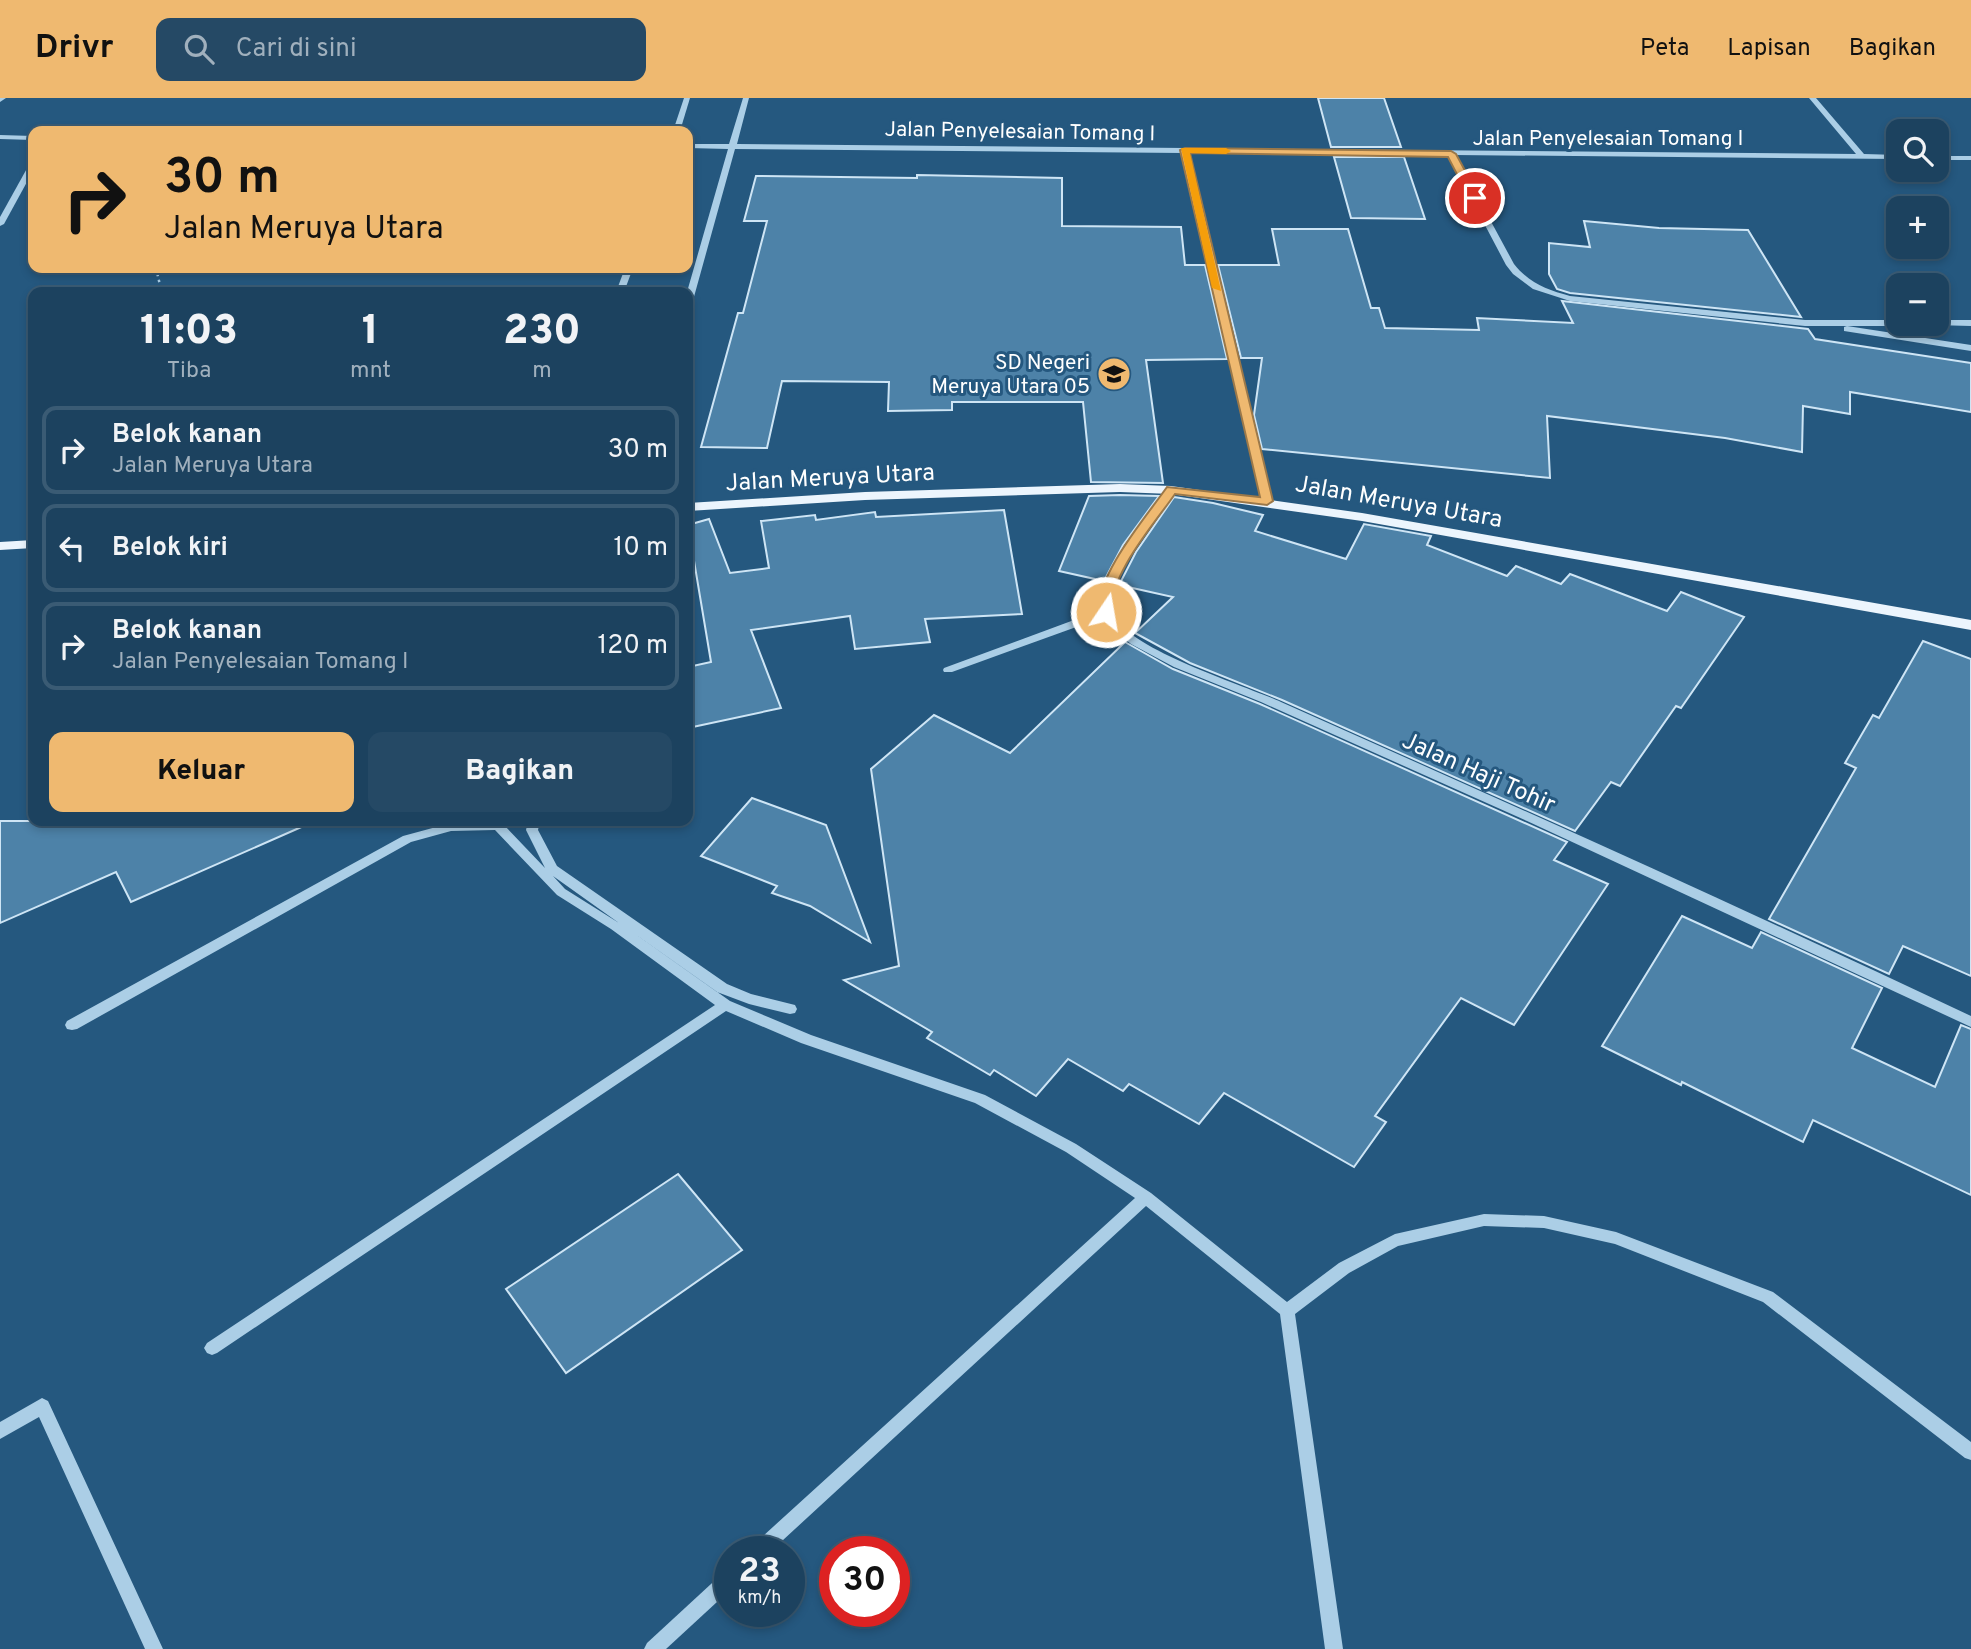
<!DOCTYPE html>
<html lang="id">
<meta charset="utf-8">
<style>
body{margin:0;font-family:Overpass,sans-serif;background:#254965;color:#f1f3f6;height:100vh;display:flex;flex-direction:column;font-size:26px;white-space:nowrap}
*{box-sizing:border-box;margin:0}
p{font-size:23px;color:#a0b0bd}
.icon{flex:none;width:38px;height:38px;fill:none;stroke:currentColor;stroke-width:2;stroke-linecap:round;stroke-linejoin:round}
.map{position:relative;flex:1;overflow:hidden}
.drawer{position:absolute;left:28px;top:189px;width:665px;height:539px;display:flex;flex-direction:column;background:#1c425f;border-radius:14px;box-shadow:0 4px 10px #0003,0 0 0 2px #3a5b74}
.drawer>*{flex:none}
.banner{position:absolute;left:28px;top:28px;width:665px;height:147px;border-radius:14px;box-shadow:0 4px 10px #0003,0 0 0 2px #3a5b74;background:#efb970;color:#111;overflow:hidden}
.buttons{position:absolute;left:1886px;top:21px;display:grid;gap:14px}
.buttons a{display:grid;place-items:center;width:63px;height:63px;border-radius:14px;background:#1c425f;box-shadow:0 4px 10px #0003,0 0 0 2px #3a5b74;font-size:35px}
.speed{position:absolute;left:714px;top:1438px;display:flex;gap:14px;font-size:35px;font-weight:700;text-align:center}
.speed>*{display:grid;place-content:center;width:91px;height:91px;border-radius:50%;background:#1c425f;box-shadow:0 4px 10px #0003,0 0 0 2px #3a5b74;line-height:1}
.speed small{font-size:18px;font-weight:400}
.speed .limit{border:10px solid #d22;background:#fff;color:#111}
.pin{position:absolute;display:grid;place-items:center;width:60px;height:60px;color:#fff;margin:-30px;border:4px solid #fff;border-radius:50%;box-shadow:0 2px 7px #0007}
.me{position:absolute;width:77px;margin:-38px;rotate:12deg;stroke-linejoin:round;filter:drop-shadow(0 0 5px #0008)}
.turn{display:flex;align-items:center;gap:24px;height:147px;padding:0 21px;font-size:32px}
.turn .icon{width:91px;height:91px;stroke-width:2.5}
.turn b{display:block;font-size:49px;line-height:60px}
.eta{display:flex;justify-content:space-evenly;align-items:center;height:119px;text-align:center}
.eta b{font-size:42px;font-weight:800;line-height:49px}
.action{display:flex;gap:14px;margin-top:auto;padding:14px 21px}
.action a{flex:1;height:80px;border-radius:14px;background:#efb970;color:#111;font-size:28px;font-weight:800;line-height:80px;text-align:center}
.action a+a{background:#254965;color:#f1f3f6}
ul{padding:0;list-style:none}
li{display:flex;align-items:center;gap:21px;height:88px;margin:0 14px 10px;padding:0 7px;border:4px solid #3a5b74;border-radius:14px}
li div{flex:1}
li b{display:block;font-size:26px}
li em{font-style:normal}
header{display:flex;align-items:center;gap:42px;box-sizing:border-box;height:98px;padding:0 35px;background:#efb970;color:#111}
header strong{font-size:33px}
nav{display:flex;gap:38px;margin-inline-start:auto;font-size:24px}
.search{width:490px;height:63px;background:#254965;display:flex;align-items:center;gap:18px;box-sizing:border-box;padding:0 24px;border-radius:14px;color:#a0b0bd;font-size:26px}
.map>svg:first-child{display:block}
</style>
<header>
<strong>Drivr</strong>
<div class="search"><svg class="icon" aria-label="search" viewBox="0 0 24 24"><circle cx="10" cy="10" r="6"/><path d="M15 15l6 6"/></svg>Cari di sini</div>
<nav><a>Peta</a><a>Lapisan</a><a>Bagikan</a></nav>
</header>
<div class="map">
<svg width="1971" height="1551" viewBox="0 0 1971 1551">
<rect width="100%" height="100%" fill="#25587f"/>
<!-- building -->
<g fill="#4d82a8" stroke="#cee5f5" stroke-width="2">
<path d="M1318,0H1384L1401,49H1331Z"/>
<path d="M1334,59H1404L1425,121L1351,120Z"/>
<path d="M917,77L1062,80V128L1181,129L1185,167H1205L1227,261L1146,262L1163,385L1091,384L1083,304H952V312L888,313L889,284L782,283L767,350L701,349L738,215H743L767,123H744L756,78L917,80Z"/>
<path d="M1584,123L1659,130L1748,132L1801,219L1570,195L1557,191L1549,176V145L1590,149Z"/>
<path d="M1272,131H1348L1371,210H1379L1385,230L1479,232L1477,220L1573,225L1562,203L1808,231L1815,241L1971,265V314L1850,294V316L1803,308L1802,354L1725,340L1547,318L1550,380L1262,351L1254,317L1262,260H1241L1218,167H1279Z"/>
<path d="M1120,397L1159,398L1123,447L1104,483L1059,473L1089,398Z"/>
<path d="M1174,399L1213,405L1263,417L1255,433L1346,461L1364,426L1431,438L1427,447L1507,478L1516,468L1561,486L1570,476L1667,513L1681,494L1744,519L1681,610L1676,608L1620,688L1611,684L1575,733L1282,602L1190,565L1135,535L1173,499L1119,487L1136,454Z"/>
<path d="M1004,412L1022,516L925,521L930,544L855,551L850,518L751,532L781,610L688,630V569L711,564L688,427L709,421L730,475L769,470L761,423L815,417L816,422L875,414L876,419Z"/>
<path d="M1923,543L1971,561V878L1903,848L1889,876L1769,821L1856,670L1845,665L1873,617L1879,620Z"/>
<path d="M1125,544L1173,571L1260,606L1567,744L1554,762L1608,786L1514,927L1461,900L1375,1018L1386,1024L1354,1069L1224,995L1199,1026L1129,986L1123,993L1068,961L1036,998L994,972L990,977L927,940L932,934L844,882L899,868L871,671L934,617L1010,655Z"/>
<path d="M752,700L826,727L870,844L810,808L772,795L777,788L701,758Z"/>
<path d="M0,723H315L131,804L116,774L0,825Z"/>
<path d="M1682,818L1752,850L1761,834L1882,890L1852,950L1935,989L1961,927L1971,931V1097L1813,1022L1803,1044L1682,984L1681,987L1602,948Z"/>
<path d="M678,1076L742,1152L566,1275L506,1191Z"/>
</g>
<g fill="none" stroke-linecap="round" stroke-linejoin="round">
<!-- path -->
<path stroke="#abcee6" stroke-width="2.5" stroke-dasharray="2.5 3.5" stroke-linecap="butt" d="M156,170L160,187"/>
<!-- minor -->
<g fill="#abcee6" fill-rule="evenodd">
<path d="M0,0H6L0,4Z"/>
<path d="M684,0H690L680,33H673Z"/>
<path d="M743,0H749L737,46L1856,56L1809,0H1816L1864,56L1899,57V61L1455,57L1514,166C1529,185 1547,192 1570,198L1805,222H1899V226H1903L1899,228H1805L1570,203L1533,191L1513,176L1506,167L1448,57L1189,55L1272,403L1267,406L1262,403L1182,55L735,51L692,206L688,208L687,194L728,51L688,50V46H729Z"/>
<path d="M0,37L33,38V42L0,41Z"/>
<rect x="1937" y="58" width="34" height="4"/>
<path d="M30,65H33V73L4,126L0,128V119Z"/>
<path d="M625,170H633L624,194H616Z"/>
<path d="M1937,222H1971V228L1934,227L1937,226Z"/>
<path d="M1847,228L1971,247V253L1844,233V229Z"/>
<path d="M1171,389L1176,392C1160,415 1100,489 1113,516C1129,552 1244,587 1281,604C1512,707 1743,810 1971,918V929L1527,723L1261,604L1174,569L1131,546L1114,532L1104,519L952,574H944L943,572L944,570L1101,512C1097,479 1148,417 1168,390Z"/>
<path d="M528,723H540L538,732L557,768L727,886L751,896L795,907L797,911L795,915L790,916L749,906L717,894L621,826L730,903L811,937L985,997L1076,1046L1151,1095L1287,1204L1339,1165L1395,1136L1484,1116L1544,1118L1616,1134L1773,1194L1971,1344V1362L1965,1360L1763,1204L1615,1146L1544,1130L1484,1128L1398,1148L1349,1175L1295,1216L1343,1551H1325L1280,1216L1146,1108L770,1454H750L752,1448L1135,1100L1066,1054L975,1005L801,945L726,913L217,1255L212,1257L207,1255L204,1250L207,1245L715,907L611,831L557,797L495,732L451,733L411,744L77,931L72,932L67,931L65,927L67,923L403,738L451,725L498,724L502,725L545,770L526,732ZM553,778L619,825L565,791Z"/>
<path d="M42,1300L48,1303L163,1551H145L39,1319L0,1341V1324Z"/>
<path d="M730,1472V1492L666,1551H644L647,1545L724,1474Z"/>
</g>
<!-- major -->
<g fill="#ecf5fd" fill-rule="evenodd">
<path d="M1120,386L1171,388L1362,415L1971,522V532L1362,423L1171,396L1120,394L865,402L688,413V405L865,394Z"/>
<path d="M33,442V450L0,452V444Z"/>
</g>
</g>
<!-- route -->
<path fill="#efb970" stroke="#9b7849" stroke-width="2" d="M1185,50L1451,53L1456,56L1480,100L1471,103L1448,59L1190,55L1273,403L1267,407L1175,396C1155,425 1108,478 1112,514L1106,518L1099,514C1095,478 1146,419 1167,389L1260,399L1180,52Z"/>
<!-- slow -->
<path fill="#f59e0b" d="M1181,50H1226L1231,53L1226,56L1190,55L1221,193L1212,190Z"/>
<!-- icons -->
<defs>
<symbol id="school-disc" viewBox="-11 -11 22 22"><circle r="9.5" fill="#efb970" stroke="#25587f"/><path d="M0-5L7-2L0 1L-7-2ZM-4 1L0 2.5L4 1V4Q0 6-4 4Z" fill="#111"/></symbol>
</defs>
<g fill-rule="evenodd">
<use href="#school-disc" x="1095" y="257" width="38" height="38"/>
</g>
<g text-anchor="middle" stroke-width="6" stroke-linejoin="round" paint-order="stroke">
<!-- far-street labels -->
<g font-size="21" fill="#fff" stroke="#25587f">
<text transform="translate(1020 33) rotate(1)" y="7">Jalan Penyelesaian Tomang I</text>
<text x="1608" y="47">Jalan Penyelesaian Tomang I</text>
</g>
<!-- far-poi labels -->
<g font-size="21" fill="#fff" stroke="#25587f" text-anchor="end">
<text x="1090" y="271">SD Negeri<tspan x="1090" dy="24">Meruya Utara 05</tspan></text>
</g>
<!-- street labels -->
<g font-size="24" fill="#fff" stroke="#25587f">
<text transform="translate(830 379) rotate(-3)" y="8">Jalan Meruya Utara</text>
<text transform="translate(1399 403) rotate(10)" y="8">Jalan Meruya Utara</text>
<text transform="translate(1479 674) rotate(24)" y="8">Jalan Haji Tohir</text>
</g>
</g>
</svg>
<div class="buttons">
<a><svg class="icon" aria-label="search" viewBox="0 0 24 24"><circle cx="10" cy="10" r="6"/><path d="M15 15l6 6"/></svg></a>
<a>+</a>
<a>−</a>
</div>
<div class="speed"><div>23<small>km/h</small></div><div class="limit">30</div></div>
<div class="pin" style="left:1475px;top:100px;background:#d93025"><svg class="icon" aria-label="arrive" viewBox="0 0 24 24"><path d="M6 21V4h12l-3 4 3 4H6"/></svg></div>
<svg class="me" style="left:1106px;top:514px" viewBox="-20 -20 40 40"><circle r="17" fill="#efb970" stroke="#fff" stroke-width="3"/><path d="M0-11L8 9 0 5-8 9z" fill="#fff"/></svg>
<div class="banner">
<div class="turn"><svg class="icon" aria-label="right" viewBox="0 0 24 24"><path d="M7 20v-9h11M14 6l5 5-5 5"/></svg><div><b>30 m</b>Jalan Meruya Utara</div></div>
</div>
<section class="drawer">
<div class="eta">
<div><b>11:03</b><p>Tiba</p></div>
<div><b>1</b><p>mnt</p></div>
<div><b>230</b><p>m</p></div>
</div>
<ul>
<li><svg class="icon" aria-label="right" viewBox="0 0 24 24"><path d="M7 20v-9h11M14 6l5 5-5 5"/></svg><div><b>Belok kanan</b><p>Jalan Meruya Utara</p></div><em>30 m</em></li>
<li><svg class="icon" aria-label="left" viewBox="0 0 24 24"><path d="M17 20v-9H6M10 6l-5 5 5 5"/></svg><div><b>Belok kiri</b></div><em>10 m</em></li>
<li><svg class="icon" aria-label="right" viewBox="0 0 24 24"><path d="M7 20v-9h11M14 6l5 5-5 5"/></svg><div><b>Belok kanan</b><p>Jalan Penyelesaian Tomang I</p></div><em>120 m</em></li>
</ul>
<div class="action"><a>Keluar</a><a>Bagikan</a></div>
</section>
</div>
